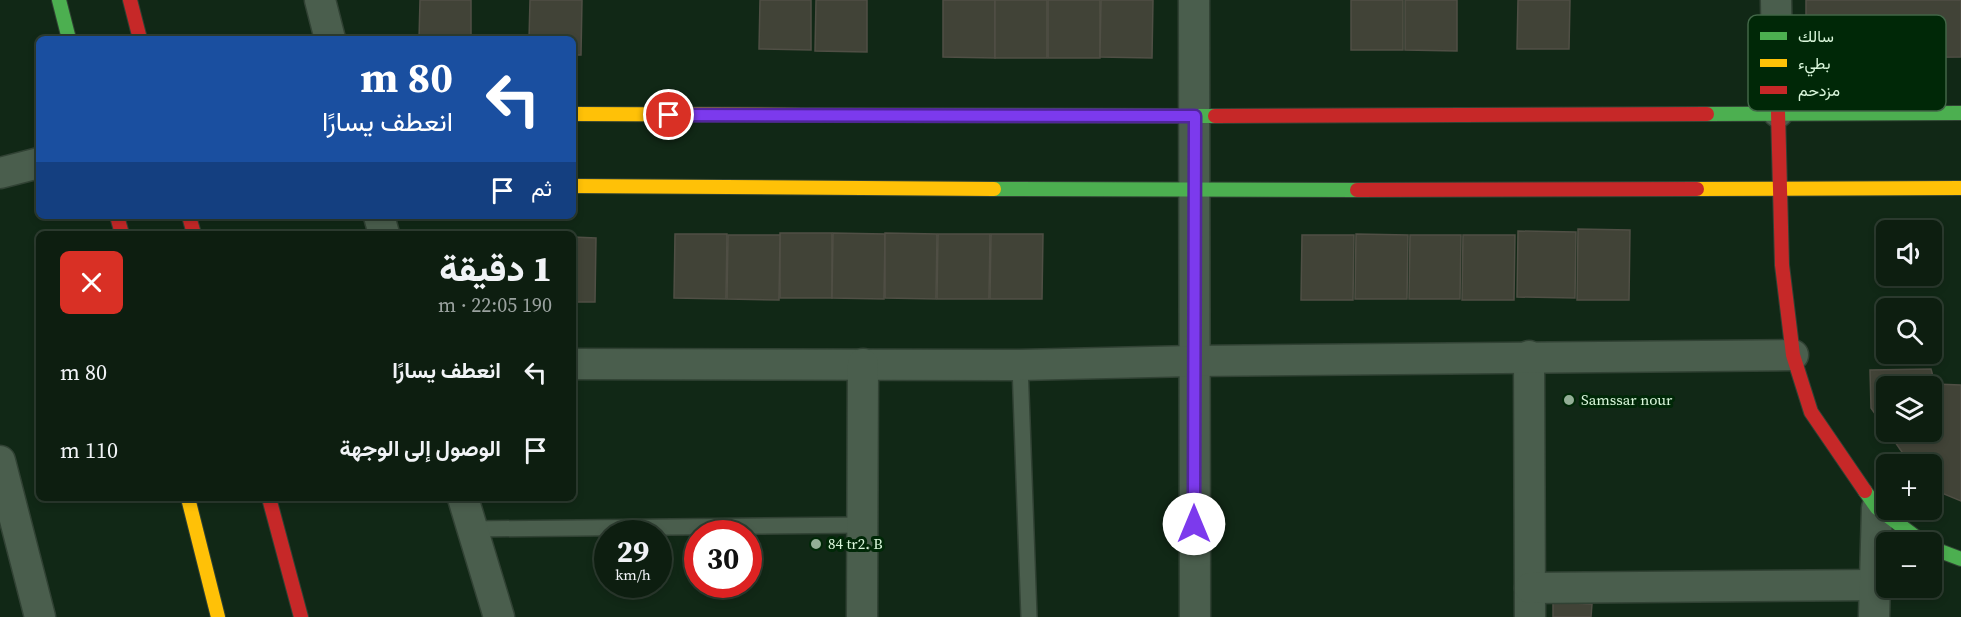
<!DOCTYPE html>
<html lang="ar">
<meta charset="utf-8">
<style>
body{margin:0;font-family:"Source Serif 4",Vazirmatn,serif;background:#1b2b1e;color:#f1f3f6;direction:rtl;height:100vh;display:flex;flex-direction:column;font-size:22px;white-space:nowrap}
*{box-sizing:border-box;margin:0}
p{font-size:20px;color:#9aa29f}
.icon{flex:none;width:33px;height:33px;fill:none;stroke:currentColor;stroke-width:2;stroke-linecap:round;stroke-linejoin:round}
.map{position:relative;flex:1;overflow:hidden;direction:ltr}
.drawer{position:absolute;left:36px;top:231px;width:540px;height:270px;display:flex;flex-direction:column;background:#0d1e10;border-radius:9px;box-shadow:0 3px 9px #0003,0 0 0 2px #2d3c30;direction:rtl}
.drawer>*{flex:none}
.guide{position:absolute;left:36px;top:36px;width:540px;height:183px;border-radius:9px;box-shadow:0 3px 9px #0003,0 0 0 2px #2d3c30;direction:rtl;background:#1a4fa0;color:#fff;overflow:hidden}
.fabs{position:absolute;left:1876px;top:220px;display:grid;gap:12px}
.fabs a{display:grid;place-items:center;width:66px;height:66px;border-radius:9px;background:#0d1e10;box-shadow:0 3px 9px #0003,0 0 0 2px #2d3c30;font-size:30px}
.speed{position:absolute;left:594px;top:520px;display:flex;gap:12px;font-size:30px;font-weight:700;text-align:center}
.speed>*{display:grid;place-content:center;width:78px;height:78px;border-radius:50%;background:#0d1e10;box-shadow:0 3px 9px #0003,0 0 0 2px #2d3c30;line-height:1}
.speed small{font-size:15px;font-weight:400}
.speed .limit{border:9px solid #d22;background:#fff;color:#111}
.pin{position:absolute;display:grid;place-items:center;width:51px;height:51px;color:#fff;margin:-26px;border:3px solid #fff;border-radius:50%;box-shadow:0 2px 6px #0007}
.me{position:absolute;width:66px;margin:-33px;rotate:0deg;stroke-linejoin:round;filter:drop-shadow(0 0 4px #0008)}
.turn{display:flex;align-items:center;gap:21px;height:126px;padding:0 24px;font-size:27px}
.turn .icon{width:78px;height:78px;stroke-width:2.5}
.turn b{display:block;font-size:42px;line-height:51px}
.then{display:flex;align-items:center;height:57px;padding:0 24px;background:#0003;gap:12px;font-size:22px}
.round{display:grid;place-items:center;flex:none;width:63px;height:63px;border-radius:9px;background:#1b2b1e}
.summary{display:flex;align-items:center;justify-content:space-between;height:102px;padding:0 24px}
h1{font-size:36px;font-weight:800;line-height:45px}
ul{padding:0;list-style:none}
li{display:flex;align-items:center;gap:18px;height:78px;padding:0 24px}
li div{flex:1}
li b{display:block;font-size:22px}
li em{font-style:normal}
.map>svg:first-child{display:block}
</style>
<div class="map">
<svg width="1961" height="617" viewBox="0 0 1961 617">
<rect width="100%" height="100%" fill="#112816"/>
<!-- building -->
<g fill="#414337" stroke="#504f45" stroke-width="1.5">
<path d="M420,0H471V39H419Z"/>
<path d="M530,0H582L581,55H573V39H529Z"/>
<path d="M760,0H811V50L759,49Z"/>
<path d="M816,0H867V52L815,51Z"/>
<path d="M943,0H995V58L943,57Z"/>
<rect x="995" y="0" width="52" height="58"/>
<rect x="1048" y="0" width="52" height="58"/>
<path d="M1101,0H1153L1152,58L1100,57Z"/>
<rect x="1351" y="0" width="52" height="50"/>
<path d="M1405,0H1457V51L1405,50Z"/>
<path d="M1518,0H1570L1569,49H1517Z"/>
<path d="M1806,0H1961V57L1806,58Z"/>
<path d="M1578,229L1630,230L1629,300H1577Z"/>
<path d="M1518,231L1576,232L1575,298L1517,297Z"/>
<rect x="780" y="233" width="52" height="65"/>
<path d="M833,233L885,234L884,299L832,298Z"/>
<path d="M885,233L937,234L936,299L885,298Z"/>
<path d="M675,234H727L726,299L674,298Z"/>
<path d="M938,234H990L989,299H937Z"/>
<path d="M991,234H1043L1042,299H990Z"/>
<path d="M1356,234L1408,235L1407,299H1355Z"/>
<path d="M728,235H780L779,300L727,299Z"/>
<path d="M1302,235H1354L1353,300H1301Z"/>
<path d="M1410,235H1461L1460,299H1409Z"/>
<path d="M1463,235H1515L1514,300H1462Z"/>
<path d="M573,237L596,238L595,302H573Z"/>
<path d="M1931,369L1935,384L1961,385V501L1932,489V465H1911L1888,432H1932V387H1887V431L1871,408L1870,370Z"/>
<path d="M1553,602L1592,604L1591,617H1553Z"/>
</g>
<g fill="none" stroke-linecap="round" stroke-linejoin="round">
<defs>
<g id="lane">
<path d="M1020,365L1029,617"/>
<path d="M472,529L863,525"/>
</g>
<g id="street">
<path d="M320,0L330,39"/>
<path d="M1194,0L1195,617"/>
<path d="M1776,0L1778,112"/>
<path d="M0,173L39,163"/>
<path d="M379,216L384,234"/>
<path d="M1529,356L1530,617"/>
<path d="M573,364L1020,365L1193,361L1793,355"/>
<path d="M0,461L40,617"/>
<path d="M463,498L499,617"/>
<path d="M1530,588L1875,585"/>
<path d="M862,617L863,364"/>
<path d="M1874,617L1877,508"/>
</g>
<g id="fast">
<path d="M59,0L69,39"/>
<path d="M1707,114L1961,113"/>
<path d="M805,115L1215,116"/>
<path d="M994,189L1357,190"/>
<path d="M1865,491L1877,508L1924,543"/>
<path d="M1932,548L1961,559"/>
</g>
<g id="slow">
<path d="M573,114L805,115"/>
<path d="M573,186L994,189"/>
<path d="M1697,189L1961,188"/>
<path d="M188,498L218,617"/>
</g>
<g id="jam">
<path d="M130,0L140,39"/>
<path d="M1778,112L1782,265L1793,355L1811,412L1865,491"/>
<path d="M1215,116L1707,114"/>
<path d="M1357,190L1697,189"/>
<path d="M117,216L122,234"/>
<path d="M189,216L194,234"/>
<path d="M269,498L301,617"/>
</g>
</defs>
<!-- lane casing -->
<use href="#lane" stroke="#314234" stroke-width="18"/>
<!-- street casing -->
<use href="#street" stroke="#314234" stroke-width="33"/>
<!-- fast casing -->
<use href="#fast" stroke="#314234" stroke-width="16"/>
<!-- slow casing -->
<use href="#slow" stroke="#314234" stroke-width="16"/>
<!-- jam casing -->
<use href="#jam" stroke="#314234" stroke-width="16"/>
<!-- lane -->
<use href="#lane" stroke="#4a5e4d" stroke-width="15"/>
<!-- street -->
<use href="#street" stroke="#4a5e4d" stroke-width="30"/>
<!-- fast -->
<use href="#fast" stroke="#4caf50" stroke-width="14"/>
<!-- slow -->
<use href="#slow" stroke="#ffc107" stroke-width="14"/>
<!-- jam -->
<use href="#jam" stroke="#c62828" stroke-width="14"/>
</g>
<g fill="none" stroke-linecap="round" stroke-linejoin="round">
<defs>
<path id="route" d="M669,115L1195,116L1194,524"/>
</defs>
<!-- route casing -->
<use href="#route" stroke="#51269a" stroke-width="15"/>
<!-- route -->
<use href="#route" stroke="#7c3aed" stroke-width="10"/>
</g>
<!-- markers -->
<g fill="#93ae96" stroke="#002807" stroke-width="2">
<circle cx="1569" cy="400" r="6"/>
<circle cx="816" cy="544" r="6"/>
</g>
<g text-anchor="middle" stroke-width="6" stroke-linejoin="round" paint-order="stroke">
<!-- poi labels -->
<g font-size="15" fill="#d9f6db" stroke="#002807" text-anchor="start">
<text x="1581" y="405">Samssar nour</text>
<text x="828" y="549">84 tr2. B</text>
</g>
</g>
<!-- legend -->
<rect x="1748" y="15" width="198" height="96" rx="9" fill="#002807" stroke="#416647" stroke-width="1.5"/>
<rect x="1760" y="32" width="27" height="8" fill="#4caf50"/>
<rect x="1760" y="59" width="27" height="8" fill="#ffc107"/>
<rect x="1760" y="86" width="27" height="8" fill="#c62828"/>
<g font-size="16" fill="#d9f6db">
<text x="1798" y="42">سالك</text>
<text x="1798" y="69">بطيء</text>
<text x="1798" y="96">مزدحم</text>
</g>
</svg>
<div class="fabs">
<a><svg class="icon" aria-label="sound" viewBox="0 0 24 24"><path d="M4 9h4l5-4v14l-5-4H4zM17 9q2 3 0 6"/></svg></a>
<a><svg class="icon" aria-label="search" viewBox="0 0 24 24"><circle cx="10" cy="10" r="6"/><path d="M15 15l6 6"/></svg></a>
<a><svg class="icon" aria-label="layers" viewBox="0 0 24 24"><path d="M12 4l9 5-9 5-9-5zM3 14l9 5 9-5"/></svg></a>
<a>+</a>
<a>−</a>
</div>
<div class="speed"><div>29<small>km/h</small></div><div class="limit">30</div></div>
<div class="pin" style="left:669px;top:115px;background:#d93025"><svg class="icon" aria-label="arrive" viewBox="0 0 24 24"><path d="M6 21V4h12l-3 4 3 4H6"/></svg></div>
<svg class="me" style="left:1194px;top:524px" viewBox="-20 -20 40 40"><circle r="19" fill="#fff"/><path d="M0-13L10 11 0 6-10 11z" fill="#7c3aed"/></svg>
<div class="guide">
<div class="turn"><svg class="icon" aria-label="left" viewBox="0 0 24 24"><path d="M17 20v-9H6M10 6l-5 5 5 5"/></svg><div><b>80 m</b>انعطف يسارًا</div></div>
<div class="then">ثم<svg class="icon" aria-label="arrive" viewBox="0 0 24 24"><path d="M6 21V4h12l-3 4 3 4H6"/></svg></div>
</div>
<section class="drawer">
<div class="summary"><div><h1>1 دقيقة</h1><p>190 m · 22:05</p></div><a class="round" style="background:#d93025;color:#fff"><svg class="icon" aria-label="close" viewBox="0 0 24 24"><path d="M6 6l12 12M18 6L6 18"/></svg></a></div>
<ul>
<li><svg class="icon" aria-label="left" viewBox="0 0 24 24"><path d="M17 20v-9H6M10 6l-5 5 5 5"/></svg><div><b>انعطف يسارًا</b></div><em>80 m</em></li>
<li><svg class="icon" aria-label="arrive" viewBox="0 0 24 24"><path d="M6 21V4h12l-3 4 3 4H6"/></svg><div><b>الوصول إلى الوجهة</b></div><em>110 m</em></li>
</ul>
</section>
</div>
